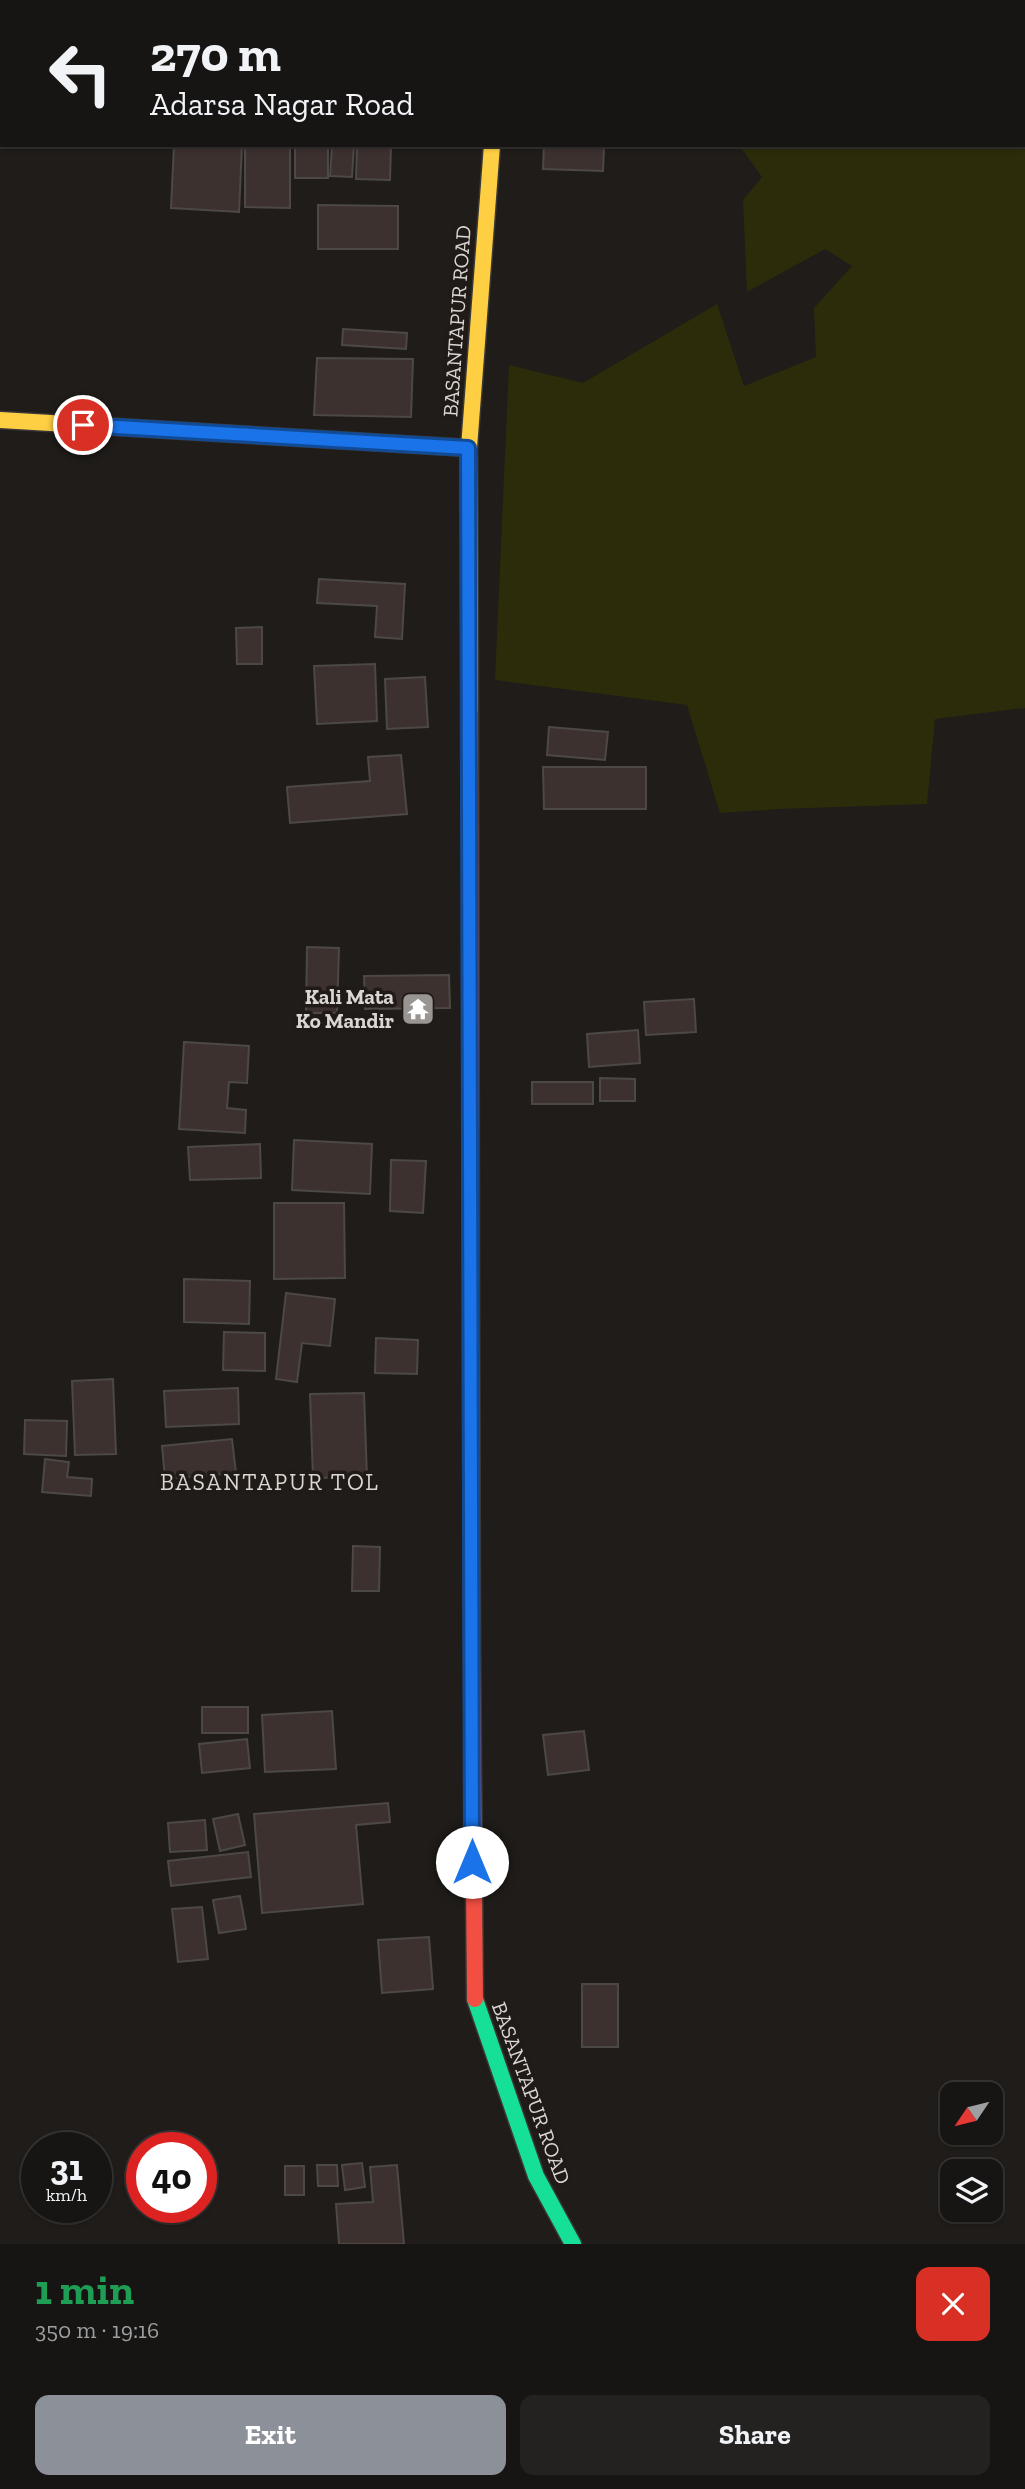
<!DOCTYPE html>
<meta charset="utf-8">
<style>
body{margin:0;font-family:"Zilla Slab",serif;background:#242221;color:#f1f3f6;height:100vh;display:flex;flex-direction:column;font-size:26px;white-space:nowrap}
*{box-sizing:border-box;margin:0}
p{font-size:23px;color:#9e9fa0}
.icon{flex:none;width:38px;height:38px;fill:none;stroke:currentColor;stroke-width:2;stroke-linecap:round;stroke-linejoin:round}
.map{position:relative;height:2244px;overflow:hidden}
.drawer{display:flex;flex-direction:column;background:#171513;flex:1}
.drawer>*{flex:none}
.top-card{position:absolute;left:0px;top:0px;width:1026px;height:147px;box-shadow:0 2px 5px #0004,0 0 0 2px #363433;background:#171513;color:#f1f3f6;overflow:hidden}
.needle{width:46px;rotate:235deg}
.buttons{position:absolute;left:940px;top:2082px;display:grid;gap:14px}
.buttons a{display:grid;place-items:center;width:63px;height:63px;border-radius:14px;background:#171513;box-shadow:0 2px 5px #0004,0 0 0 2px #363433;font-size:35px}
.speed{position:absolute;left:21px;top:2132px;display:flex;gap:14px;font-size:35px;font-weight:700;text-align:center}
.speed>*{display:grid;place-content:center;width:91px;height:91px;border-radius:50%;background:#171513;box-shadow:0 2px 5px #0004,0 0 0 2px #363433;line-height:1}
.speed small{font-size:18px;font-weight:400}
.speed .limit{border:10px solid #d22;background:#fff;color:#111}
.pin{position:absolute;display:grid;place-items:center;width:60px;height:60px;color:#fff;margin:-30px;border:4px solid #fff;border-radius:50%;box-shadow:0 2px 7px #0007}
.me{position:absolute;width:77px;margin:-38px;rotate:0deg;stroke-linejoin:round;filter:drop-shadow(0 0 5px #0008)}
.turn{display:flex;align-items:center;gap:24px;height:147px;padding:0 35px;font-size:32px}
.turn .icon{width:91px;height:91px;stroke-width:2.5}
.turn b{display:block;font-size:49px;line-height:60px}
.round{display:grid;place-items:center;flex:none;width:74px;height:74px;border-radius:14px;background:#242221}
.summary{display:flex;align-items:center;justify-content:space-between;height:119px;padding:0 35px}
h1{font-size:42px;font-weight:800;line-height:52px;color:#1e9e55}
.cta{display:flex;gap:14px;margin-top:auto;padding:14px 35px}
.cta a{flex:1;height:80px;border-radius:14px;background:#8c9099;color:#fff;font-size:28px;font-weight:800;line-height:80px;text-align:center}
.cta a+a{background:#242221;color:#f1f3f6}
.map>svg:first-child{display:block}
</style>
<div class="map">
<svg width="1025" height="2244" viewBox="0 0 1025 2244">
<rect width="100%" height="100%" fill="#1f1c19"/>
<!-- green -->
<path fill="#2c2c0b" d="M733,0H1025V708L935,719L927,804L779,809L720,813L687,705L495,680L509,365L583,383L717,304L744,386L816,357L814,308L852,266L825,249L747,292L743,200L762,177L739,145H1024V2Z"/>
<!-- building -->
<g fill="#3d3130" stroke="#4c4846" stroke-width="2">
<path d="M174,145H242L239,212L171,208Z"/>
<path d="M245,145H290V208L245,207Z"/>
<rect x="295" y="145" width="33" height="33"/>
<path d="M332,145H354L352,177L330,176Z"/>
<path d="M357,145H391L390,180L356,179Z"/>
<path d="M544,145L604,147L603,171L543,169Z"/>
<path d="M318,205L398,206V249H318Z"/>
<path d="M343,329L407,333L406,349L342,345Z"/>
<path d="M317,358L413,359L411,417L314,415Z"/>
<path d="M319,579L405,584L402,639L375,637L377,606L317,603Z"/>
<path d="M262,627V664H237L236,628Z"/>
<path d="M375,664L377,721L317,724L314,666Z"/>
<path d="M425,677L428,727L387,729L385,679Z"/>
<path d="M549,727L608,732L605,760L547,755Z"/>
<path d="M401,755L407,814L290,823L287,787L370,781L368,757Z"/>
<path d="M543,767H646V809H544Z"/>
<path d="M307,947L339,948L337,1013H306Z"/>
<path d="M449,975L450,1008L365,1009L364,976Z"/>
<path d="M694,999L696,1032L646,1035L644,1002Z"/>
<path d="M638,1030L640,1063L589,1067L587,1034Z"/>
<path d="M184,1042L249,1046L247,1083L229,1082L227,1108L246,1110L245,1133L179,1129Z"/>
<path d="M600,1078L635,1079V1101H600Z"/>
<rect x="532" y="1082" width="61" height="22"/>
<path d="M294,1140L372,1144L370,1194L292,1190Z"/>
<path d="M260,1144L261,1178L190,1180L188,1147Z"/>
<path d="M391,1160L426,1161L423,1213L390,1211Z"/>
<path d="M274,1203H344L345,1278L274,1279Z"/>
<path d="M184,1279L250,1281L249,1324L184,1322Z"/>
<path d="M286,1293L335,1299L330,1346L302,1343L297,1382L276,1379Z"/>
<path d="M224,1332L265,1333V1371L223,1370Z"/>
<path d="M376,1338L418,1340L417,1374L375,1373Z"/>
<path d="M113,1379L116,1454L75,1455L72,1381Z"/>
<path d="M238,1388L239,1424L166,1427L164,1391Z"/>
<path d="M364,1393L367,1477L313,1478L310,1394Z"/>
<path d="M25,1420L67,1421L66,1456L24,1454Z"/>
<path d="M232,1439L236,1473L165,1479L162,1446Z"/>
<path d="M45,1459L69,1462L67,1477L92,1479L91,1496L42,1492Z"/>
<path d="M353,1546L380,1547L379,1591H352Z"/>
<rect x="202" y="1707" width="46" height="26"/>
<path d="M332,1711L336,1769L265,1772L262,1715Z"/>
<path d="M584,1731L589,1770L548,1775L543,1735Z"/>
<path d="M247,1739L250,1768L202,1773L199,1744Z"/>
<path d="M388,1803L390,1822L356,1825L363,1904L262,1913L254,1814Z"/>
<path d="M238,1814L245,1845L220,1851L213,1819Z"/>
<path d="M205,1820L207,1850L170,1852L168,1823Z"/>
<path d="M248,1852L251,1877L171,1886L168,1861Z"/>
<path d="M240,1896L246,1929L219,1933L213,1900Z"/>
<path d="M202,1907L208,1959L178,1962L172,1909Z"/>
<path d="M429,1937L433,1989L382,1993L378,1940Z"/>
<rect x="582" y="1984" width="36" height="63"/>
<path d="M362,2163L365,2187L345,2190L342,2165Z"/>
<path d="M317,2165H337L338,2186H318Z"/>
<path d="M397,2165L404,2244H339L336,2204L373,2202L370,2167Z"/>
<rect x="285" y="2166" width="19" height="29"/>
</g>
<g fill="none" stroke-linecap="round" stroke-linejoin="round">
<defs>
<g id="fast">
<path d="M471,1324L472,1657"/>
<path d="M475,1999L536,2176L573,2244"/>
</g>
<g id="slow">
<path d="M513,2L514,0"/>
<path d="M0,420L469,448"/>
<path d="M470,715L469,448L492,145"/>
</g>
<g id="jam">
<path d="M470,715L471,1324"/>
<path d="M472,1657L475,1999"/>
</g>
</defs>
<!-- fast casing -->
<use href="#fast" stroke="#3a3836" stroke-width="19"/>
<!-- slow casing -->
<use href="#slow" stroke="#3a3836" stroke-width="19"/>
<!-- jam casing -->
<use href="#jam" stroke="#3a3836" stroke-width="19"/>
<!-- fast -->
<use href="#fast" stroke="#16e098" stroke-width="16"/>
<!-- slow -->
<use href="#slow" stroke="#ffcf43" stroke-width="16"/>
<!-- jam -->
<use href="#jam" stroke="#f24e42" stroke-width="16"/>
</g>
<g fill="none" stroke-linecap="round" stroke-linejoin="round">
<defs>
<path id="route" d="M83,425L468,448L472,1862"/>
</defs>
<!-- route casing -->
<use href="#route" stroke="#114b97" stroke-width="18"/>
<!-- route -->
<use href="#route" stroke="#1a73e8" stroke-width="12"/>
</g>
<!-- icons -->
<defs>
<symbol id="temple-square" viewBox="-11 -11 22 22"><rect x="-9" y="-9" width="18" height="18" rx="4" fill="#999592" stroke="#211b17"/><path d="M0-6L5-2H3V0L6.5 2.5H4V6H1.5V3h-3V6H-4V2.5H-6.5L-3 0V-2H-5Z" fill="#fff"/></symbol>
</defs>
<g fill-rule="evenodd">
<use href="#temple-square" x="399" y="990" width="38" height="38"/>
</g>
<g text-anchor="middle" stroke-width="7" stroke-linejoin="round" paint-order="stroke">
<!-- street labels -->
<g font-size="21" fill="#dad6d3" stroke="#211b17">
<text transform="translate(457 321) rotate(-86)" y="7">BASANTAPUR ROAD</text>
<text transform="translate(531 2093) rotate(70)" y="7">BASANTAPUR ROAD</text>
</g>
<!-- poi labels -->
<g font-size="21" font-weight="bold" fill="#dad6d3" stroke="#211b17" text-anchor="end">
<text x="394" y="1004">Kali Mata<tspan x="394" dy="24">Ko Mandir</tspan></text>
</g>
<!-- neighbourhood labels -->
<g font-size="23" letter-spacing="2" fill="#dad6d3" stroke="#211b17">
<text x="270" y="1490">BASANTAPUR TOL</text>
</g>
</g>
</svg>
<div class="buttons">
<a><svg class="needle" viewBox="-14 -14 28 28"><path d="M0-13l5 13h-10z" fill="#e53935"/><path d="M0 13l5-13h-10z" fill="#9e9fa0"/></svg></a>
<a><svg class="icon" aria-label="layers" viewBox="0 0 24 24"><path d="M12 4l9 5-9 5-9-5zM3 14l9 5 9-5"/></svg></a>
</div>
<div class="speed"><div>31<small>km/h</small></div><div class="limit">40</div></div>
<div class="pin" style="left:83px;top:425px;background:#d93025"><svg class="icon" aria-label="arrive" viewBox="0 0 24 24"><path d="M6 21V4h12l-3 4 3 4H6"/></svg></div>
<svg class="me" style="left:472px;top:1862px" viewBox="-20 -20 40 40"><circle r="19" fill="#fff"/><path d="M0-13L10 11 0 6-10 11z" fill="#1a73e8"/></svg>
<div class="top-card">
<div class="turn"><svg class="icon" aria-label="left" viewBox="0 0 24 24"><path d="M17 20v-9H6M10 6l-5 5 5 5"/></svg><div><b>270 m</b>Adarsa Nagar Road</div></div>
</div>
</div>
<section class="drawer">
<div class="summary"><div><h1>1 min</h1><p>350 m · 19:16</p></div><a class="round" style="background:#d93025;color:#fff"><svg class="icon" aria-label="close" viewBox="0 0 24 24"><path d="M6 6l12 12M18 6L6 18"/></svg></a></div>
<div class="cta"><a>Exit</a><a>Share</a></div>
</section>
